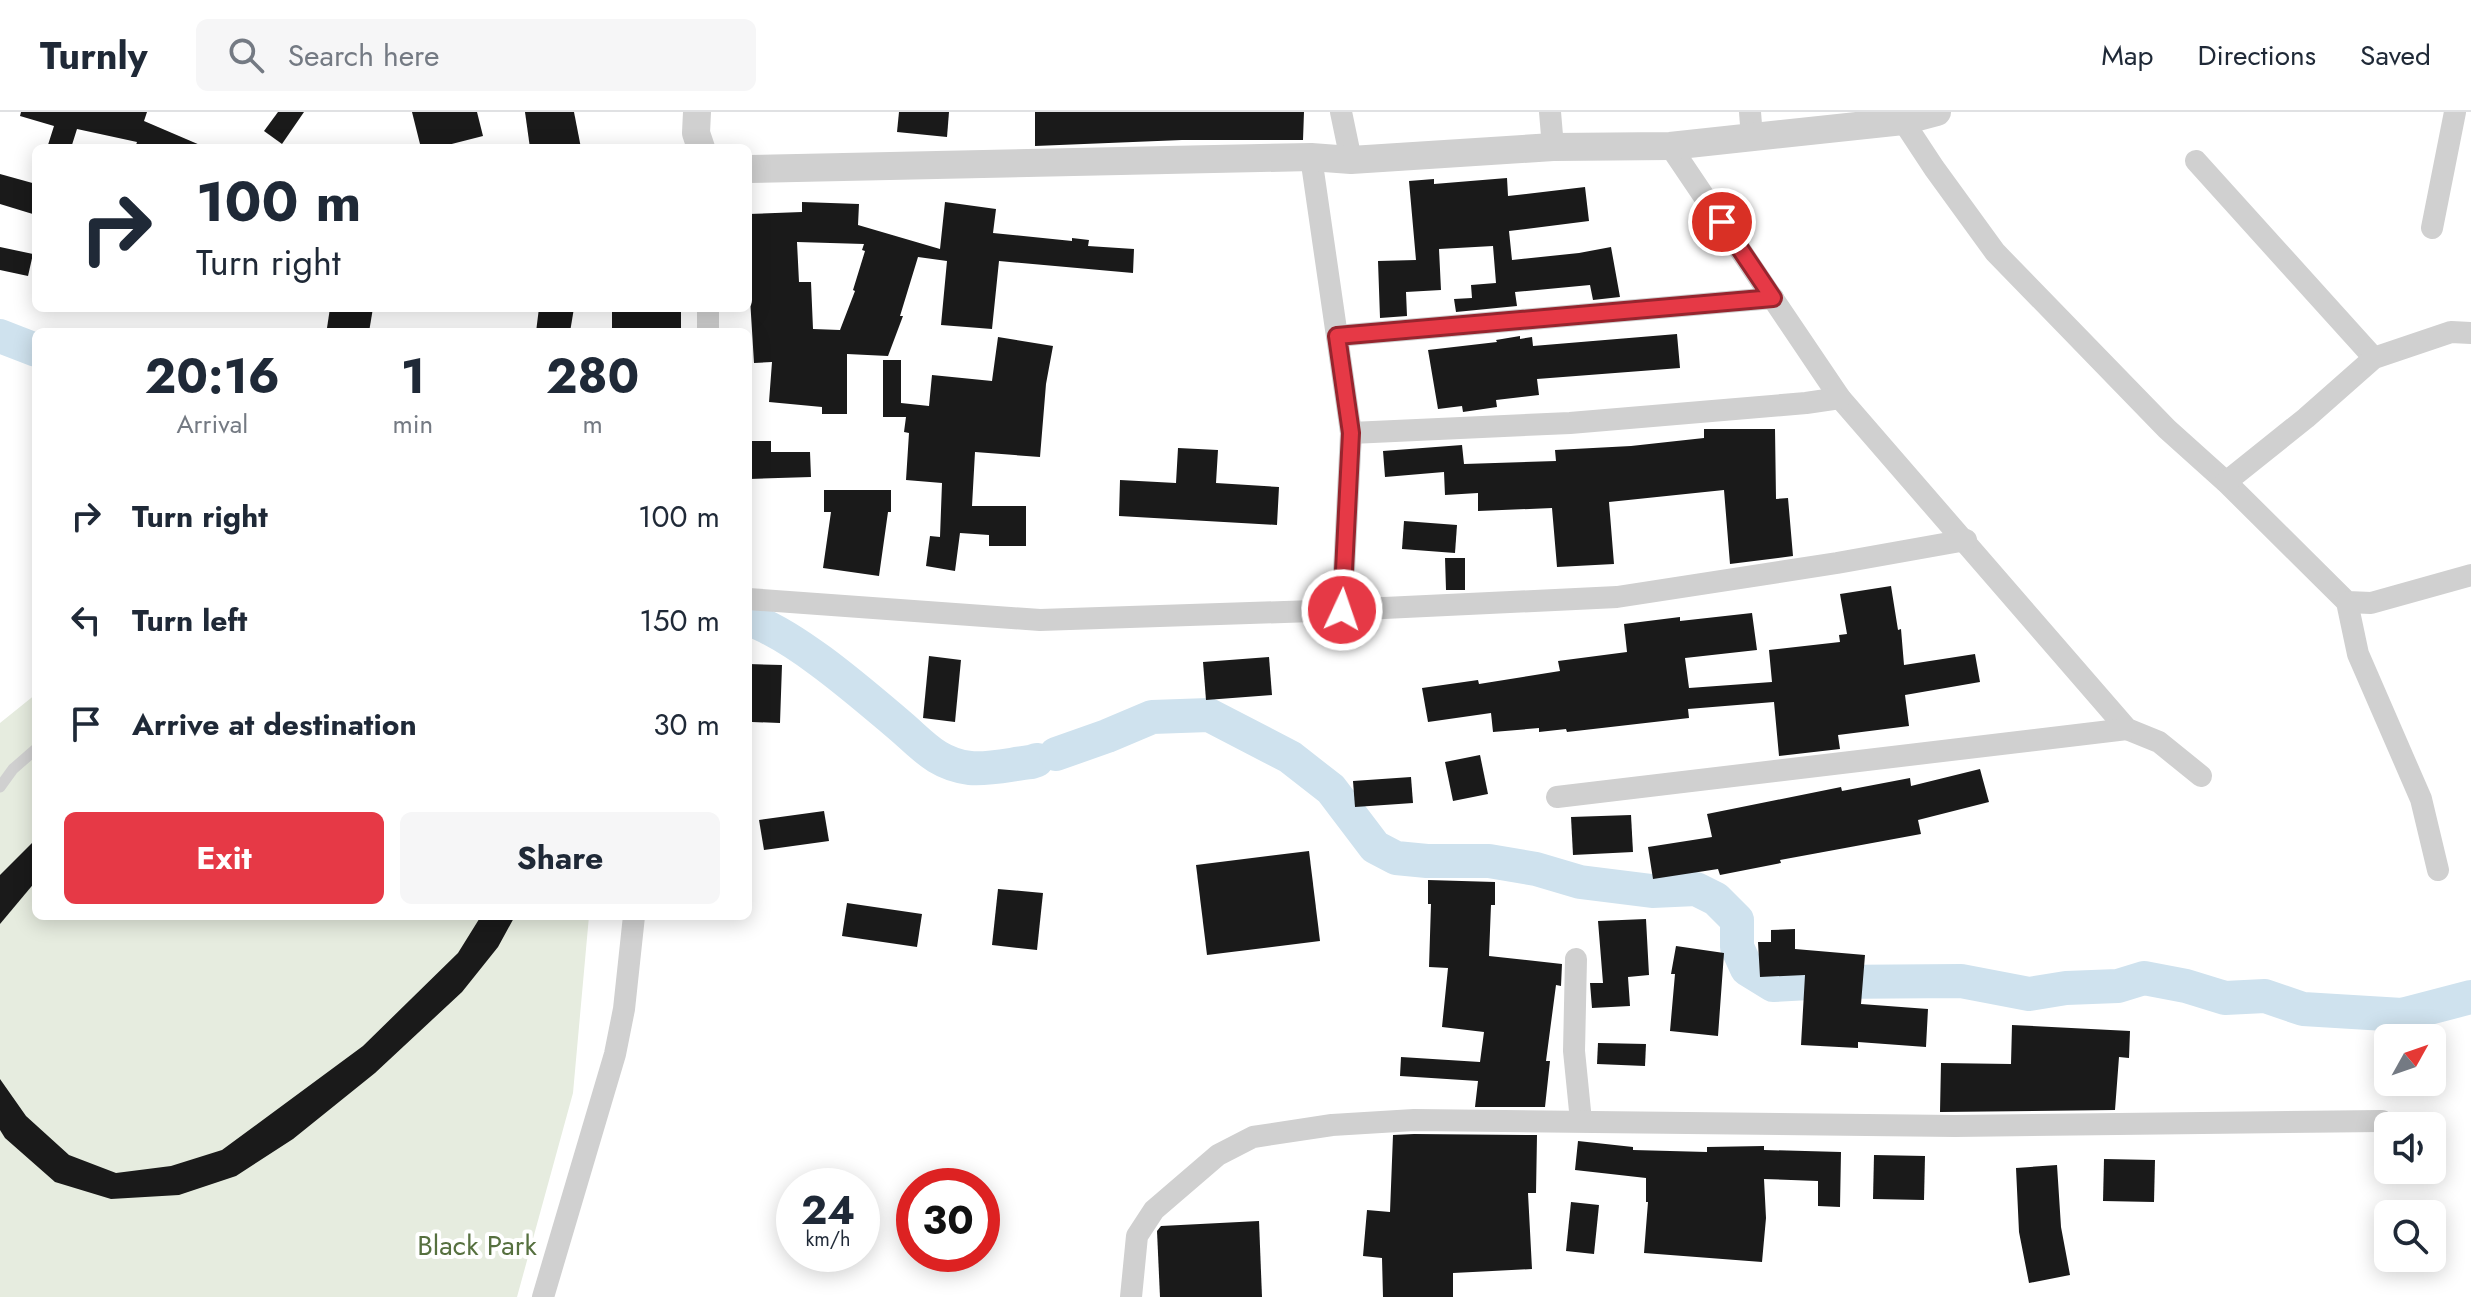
<!DOCTYPE html>
<style>
body{margin:0;font-family:Jost,sans-serif;background:#f6f6f7;color:#1f2937;height:100vh;display:flex;flex-direction:column;font-size:30px;white-space:nowrap}
*{box-sizing:border-box;margin:0}
p{font-size:26px;color:#747a83}
.icon{flex:none;width:44px;height:44px;fill:none;stroke:currentColor;stroke-width:2;stroke-linecap:round;stroke-linejoin:round}
.map{position:relative;flex:1;overflow:hidden}
.drawer{position:absolute;left:32px;top:216px;width:720px;height:592px;display:flex;flex-direction:column;background:#fff;border-radius:12px;box-shadow:0 4px 20px #0003}
.drawer>*{flex:none}
.banner{position:absolute;left:32px;top:32px;width:720px;height:168px;border-radius:12px;box-shadow:0 4px 20px #0003;background:#fff;color:#1f2937;overflow:hidden}
.needle{width:52px;rotate:50deg}
.buttons{position:absolute;left:2374px;top:912px;display:grid;gap:16px}
.buttons a{display:grid;place-items:center;width:72px;height:72px;border-radius:12px;background:#fff;box-shadow:0 4px 20px #0003;font-size:40px}
.speed{position:absolute;left:776px;top:1056px;display:flex;gap:16px;font-size:40px;font-weight:700;text-align:center}
.speed>*{display:grid;place-content:center;width:104px;height:104px;border-radius:50%;background:#fff;box-shadow:0 4px 20px #0003;line-height:1}
.speed small{font-size:20px;font-weight:400}
.speed .limit{border:12px solid #d22;background:#fff;color:#111}
.pin{position:absolute;display:grid;place-items:center;width:68px;height:68px;color:#fff;margin:-34px;border:4px solid #fff;border-radius:50%;box-shadow:0 2px 8px #0007}
.me{position:absolute;width:88px;margin:-44px;rotate:3deg;stroke-linejoin:round;filter:drop-shadow(0 0 6px #0008)}
.turn{display:flex;align-items:center;gap:28px;height:168px;padding:0 32px;font-size:36px}
.turn .icon{width:104px;height:104px;stroke-width:2.5}
.turn b{display:block;font-size:56px;line-height:68px}
.eta{display:flex;justify-content:space-evenly;align-items:center;height:136px;text-align:center}
.eta b{font-size:48px;font-weight:700;line-height:56px}
.action{display:flex;gap:16px;margin-top:auto;padding:16px 32px}
.action a{flex:1;height:92px;border-radius:12px;background:#e63946;color:#fff;font-size:32px;font-weight:700;line-height:92px;text-align:center}
.action a+a{background:#f6f6f7;color:#1f2937}
ul{padding:0;list-style:none}
li{display:flex;align-items:center;gap:24px;height:104px;padding:0 32px}
li div{flex:1}
li b{display:block;font-size:30px}
li em{font-style:normal}
header{display:flex;align-items:center;gap:48px;box-sizing:border-box;height:112px;padding:0 40px;background:#fff;border-bottom:2px solid #e0e1e3}
header strong{font-size:38px}
nav{display:flex;gap:44px;margin-inline-start:auto;font-size:28px}
.search{width:560px;height:72px;background:#f6f6f7;display:flex;align-items:center;gap:20px;box-sizing:border-box;padding:0 28px;border-radius:12px;color:#747a83;font-size:30px}
.map>svg:first-child{display:block}
</style>
<header>
<strong>Turnly</strong>
<div class="search"><svg class="icon" aria-label="search" viewBox="0 0 24 24"><circle cx="10" cy="10" r="6"/><path d="M15 15l6 6"/></svg>Search here</div>
<nav><a>Map</a><a>Directions</a><a>Saved</a></nav>
</header>
<div class="map">
<svg width="2471" height="1185" viewBox="0 0 2471 1185">
<rect width="100%" height="100%" fill="#fff"/>
<!-- green -->
<path fill="#e6ecdf" d="M36,582V804H589L573,981L517,1185H0V611Z"/>
<g fill="none" stroke-linecap="round" stroke-linejoin="round">
<!-- river -->
<g stroke="#cfe2ee" stroke-width="34">
<path d="M0,224L36,238"/>
<path d="M748,507C795,523 859,579 898,612C922,632 936,652 970,656C988,658 1012,652 1031,650L1037,648"/>
<path d="M1056,642L1107,624L1152,605L1209,603L1290,645L1331,677L1375,735L1396,746L1427,749H1489L1536,757L1580,770L1652,779L1696,777L1716,787L1737,808V835L1747,857L1773,873L1827,870L1961,869L2029,882L2066,876L2118,874L2144,866L2186,874L2225,886L2265,884L2303,897L2402,903L2471,885"/>
</g>
</g>
<!-- building -->
<g fill="#1a1a1a" fill-rule="evenodd">
<path d="M21,0H147L144,9L207,36H135L137,30L77,17L71,36H47L54,14L20,4Z"/>
<path d="M278,0H304L282,32L264,19Z"/>
<path d="M412,0H477L483,24L436,36H421Z"/>
<path d="M525,0H574L581,36H530Z"/>
<path d="M899,0H949L947,25L897,20Z"/>
<path d="M1035,0H1304L1303,28H1182L1035,34Z"/>
<path d="M0,62L36,72V103L0,92Z"/>
<path d="M1507,66L1508,84L1585,75L1589,109L1509,119L1512,148L1579,141L1611,135L1620,185L1593,188L1590,173L1515,180L1517,194L1456,200L1454,187L1472,186L1471,173L1496,171L1493,134L1439,137L1441,178L1406,180L1407,204L1380,206L1378,149L1416,148L1409,69L1434,67V72Z"/>
<path d="M802,90L859,92L858,113L940,137L945,90L996,97L993,121L1072,129V126L1089,128L1088,134L1134,137L1133,161L999,149L992,217L941,213L947,149L918,145L900,204H903L888,244L847,242V302H822V295L769,290L772,250L754,251L748,154V102L802,100ZM797,130L864,132L862,138L865,139L853,178L855,179L840,218L813,217L811,170H799Z"/>
<path d="M0,135L33,142L28,164L0,158Z"/>
<path d="M330,196H373L369,220H348L327,216Z"/>
<path d="M539,196H574L570,220H536Z"/>
<path d="M612,196H681V218L612,216Z"/>
<path d="M1677,222L1680,256L1537,267L1539,283L1496,288L1497,295L1463,300L1462,294L1438,297L1428,238L1497,230L1496,228L1520,224V227L1532,225L1533,234Z"/>
<path d="M998,225L1053,234L1046,272L1040,345L975,340L972,394H1026V434H989V423L960,421L955,459L926,454L930,424L940,425L942,371L906,368L909,321L904,320L906,305H883V248H901V291L929,294L932,263L992,269Z"/>
<path d="M1704,317H1775L1776,387L1788,386L1793,444L1730,452L1724,378L1609,390L1614,452L1557,455L1552,396L1478,399V381L1445,383L1444,360L1385,365L1383,339L1462,333L1464,352L1556,349L1555,338L1631,334L1704,326Z"/>
<path d="M748,329H771V340H810L811,365L749,367Z"/>
<path d="M1178,336L1218,338L1216,371L1279,375L1277,413L1119,404L1120,368L1176,371Z"/>
<path d="M824,378H891V400H888L879,464L823,456L831,400H824Z"/>
<path d="M1404,409L1457,413L1455,441L1402,437Z"/>
<path d="M1445,446H1465V478H1446Z"/>
<path d="M1891,474L1898,518L1901,517L1904,553L1975,542L1980,570L1905,583L1909,614L1838,623L1840,637L1779,644L1774,590L1688,597L1689,606L1567,620L1566,617L1539,620V616L1493,620L1491,601L1428,610L1422,576L1478,568L1479,572L1560,559L1558,549L1627,540L1624,512L1680,505V509L1752,501L1757,538L1685,546L1689,576L1772,570L1769,538L1840,530L1839,523L1847,522L1840,482Z"/>
<path d="M929,544L961,548L955,610L923,606Z"/>
<path d="M1269,545L1272,583L1206,588L1203,550Z"/>
<path d="M748,552L782,553L780,611L752,610V606H748Z"/>
<path d="M1480,643L1488,682L1453,689L1445,650Z"/>
<path d="M1980,657L1989,690L1918,708L1921,722L1780,748L1781,751L1720,763L1718,757L1653,767L1648,735L1712,725L1707,702L1841,675L1842,679L1910,666L1911,674Z"/>
<path d="M1411,665L1413,691L1355,695L1353,669Z"/>
<path d="M824,699L829,729L764,738L759,708Z"/>
<path d="M1631,703L1633,740L1573,743L1571,705Z"/>
<path d="M36,727V769L0,812V763Z"/>
<path d="M1309,739L1320,829L1207,843L1196,753Z"/>
<path d="M1428,768L1495,770V793H1491L1489,844L1562,852L1561,874L1556,873L1546,949H1550L1545,995H1475L1478,969L1400,964L1401,945L1480,950L1484,920L1442,915L1448,856L1429,855L1431,792H1428Z"/>
<path d="M998,777L1043,781L1037,838L992,833Z"/>
<path d="M847,791L922,802L917,835L842,824Z"/>
<path d="M481,804H515L498,835L462,880L375,961L293,1027L236,1064L179,1083L111,1087L55,1070L5,1026L0,1018V967L26,1004L69,1043L116,1061L171,1054L222,1038L363,934L458,841Z"/>
<path d="M1646,807L1649,863L1628,865L1630,894L1592,896L1590,871H1603L1598,809Z"/>
<path d="M1795,817V837L1865,843L1861,892L1928,897L1926,935L1858,930V936L1801,933L1805,863L1760,865L1758,830H1771V818Z"/>
<path d="M1676,834L1724,841L1718,924L1670,919L1675,862H1671Z"/>
<path d="M2012,913L2130,919L2129,946L2119,945L2115,998L1940,1000L1941,951L2011,952Z"/>
<path d="M1598,931L1646,932L1645,954L1597,952Z"/>
<path d="M1414,1022L1537,1023L1536,1081H1528L1532,1157L1453,1161V1185H1383L1382,1146L1363,1144L1367,1098L1390,1100L1393,1023Z"/>
<path d="M1578,1029L1633,1035V1038L1707,1040V1035L1764,1034V1038L1841,1040L1840,1095L1818,1094V1069L1764,1067L1766,1106L1762,1150L1644,1141L1648,1090H1646V1066L1575,1058Z"/>
<path d="M1874,1043L1925,1044L1924,1088L1873,1087Z"/>
<path d="M2104,1047L2155,1048L2154,1090L2103,1089Z"/>
<path d="M2057,1053L2061,1115L2070,1163L2029,1171L2019,1120L2016,1056Z"/>
<path d="M1571,1090L1599,1093L1594,1142L1566,1139Z"/>
<path d="M1259,1109L1262,1185H1160L1157,1119L1161,1114Z"/>
</g>
<g fill="none" stroke-linecap="round" stroke-linejoin="round">
<!-- service -->
<path stroke="#d0d0d0" stroke-width="11" d="M0,675L13,657L36,637"/>
<!-- minor -->
<g stroke="#d0d0d0" stroke-width="22">
<path d="M1341,0L1351,48"/>
<path d="M1550,0L1553,35"/>
<path d="M1750,0L1752,25"/>
<path d="M1903,9L1934,56L1995,140L2167,317L2226,370L2347,490L2371,491L2471,463"/>
<path d="M1670,34L1840,286L2127,617L2159,630L2201,664"/>
<path d="M1311,45L1351,321L1570,311L1806,291L1840,286"/>
<path d="M2196,49L2374,246"/>
<path d="M2432,116L2455,0"/>
<path d="M708,196V220"/>
<path d="M1337,224L1773,186"/>
<path d="M2226,370L2306,306L2374,246L2451,220L2471,221"/>
<path d="M748,487L1040,508L1342,498L1351,321"/>
<path d="M2347,490L2358,542L2421,687L2438,758"/>
<path d="M1342,498L1617,485L1837,451L1966,428"/>
<path d="M1557,685L2127,617"/>
<path d="M1576,847L1574,939L1581,1009"/>
<path d="M543,1185L615,942L624,897L634,804"/>
<path d="M1131,1185L1137,1124L1154,1098L1218,1043L1253,1025L1332,1013L1414,1008L1955,1014L2382,1009"/>
</g>
<!-- tertiary -->
<g stroke="#d0d0d0" stroke-width="28">
<path d="M697,0L696,21L701,36"/>
<path d="M748,57L1311,45L1351,48L1553,35L1670,34L1903,9L1937,0"/>
</g>
</g>
<g fill="none" stroke-linecap="round" stroke-linejoin="round">
<defs>
<path id="route" d="M1342,498L1351,321L1337,224L1773,186L1722,110"/>
</defs>
<!-- route casing -->
<use href="#route" stroke="#96252e" stroke-width="20"/>
<!-- route -->
<use href="#route" stroke="#e63946" stroke-width="14"/>
</g>
<g text-anchor="middle" stroke-width="8" stroke-linejoin="round" paint-order="stroke">
<!-- park labels -->
<g font-size="28" fill="#56703f" stroke="#fff">
<text x="477" y="1143">Black Park</text>
</g>
</g>
</svg>
<div class="buttons">
<a><svg class="needle" viewBox="-14 -14 28 28"><path d="M0-13l5 13h-10z" fill="#e53935"/><path d="M0 13l5-13h-10z" fill="#747a83"/></svg></a>
<a><svg class="icon" aria-label="sound" viewBox="0 0 24 24"><path d="M4 9h4l5-4v14l-5-4H4zM17 9q2 3 0 6"/></svg></a>
<a><svg class="icon" aria-label="search" viewBox="0 0 24 24"><circle cx="10" cy="10" r="6"/><path d="M15 15l6 6"/></svg></a>
</div>
<div class="speed"><div>24<small>km/h</small></div><div class="limit">30</div></div>
<div class="pin" style="left:1722px;top:110px;background:#d93025"><svg class="icon" aria-label="arrive" viewBox="0 0 24 24"><path d="M6 21V4h12l-3 4 3 4H6"/></svg></div>
<svg class="me" style="left:1342px;top:498px" viewBox="-20 -20 40 40"><circle r="17" fill="#e63946" stroke="#fff" stroke-width="3"/><path d="M0-11L8 9 0 5-8 9z" fill="#fff"/></svg>
<div class="banner">
<div class="turn"><svg class="icon" aria-label="right" viewBox="0 0 24 24"><path d="M7 20v-9h11M14 6l5 5-5 5"/></svg><div><b>100 m</b>Turn right</div></div>
</div>
<section class="drawer">
<div class="eta">
<div><b>20:16</b><p>Arrival</p></div>
<div><b>1</b><p>min</p></div>
<div><b>280</b><p>m</p></div>
</div>
<ul>
<li><svg class="icon" aria-label="right" viewBox="0 0 24 24"><path d="M7 20v-9h11M14 6l5 5-5 5"/></svg><div><b>Turn right</b></div><em>100 m</em></li>
<li><svg class="icon" aria-label="left" viewBox="0 0 24 24"><path d="M17 20v-9H6M10 6l-5 5 5 5"/></svg><div><b>Turn left</b></div><em>150 m</em></li>
<li><svg class="icon" aria-label="arrive" viewBox="0 0 24 24"><path d="M6 21V4h12l-3 4 3 4H6"/></svg><div><b>Arrive at destination</b></div><em>30 m</em></li>
</ul>
<div class="action"><a>Exit</a><a>Share</a></div>
</section>
</div>
